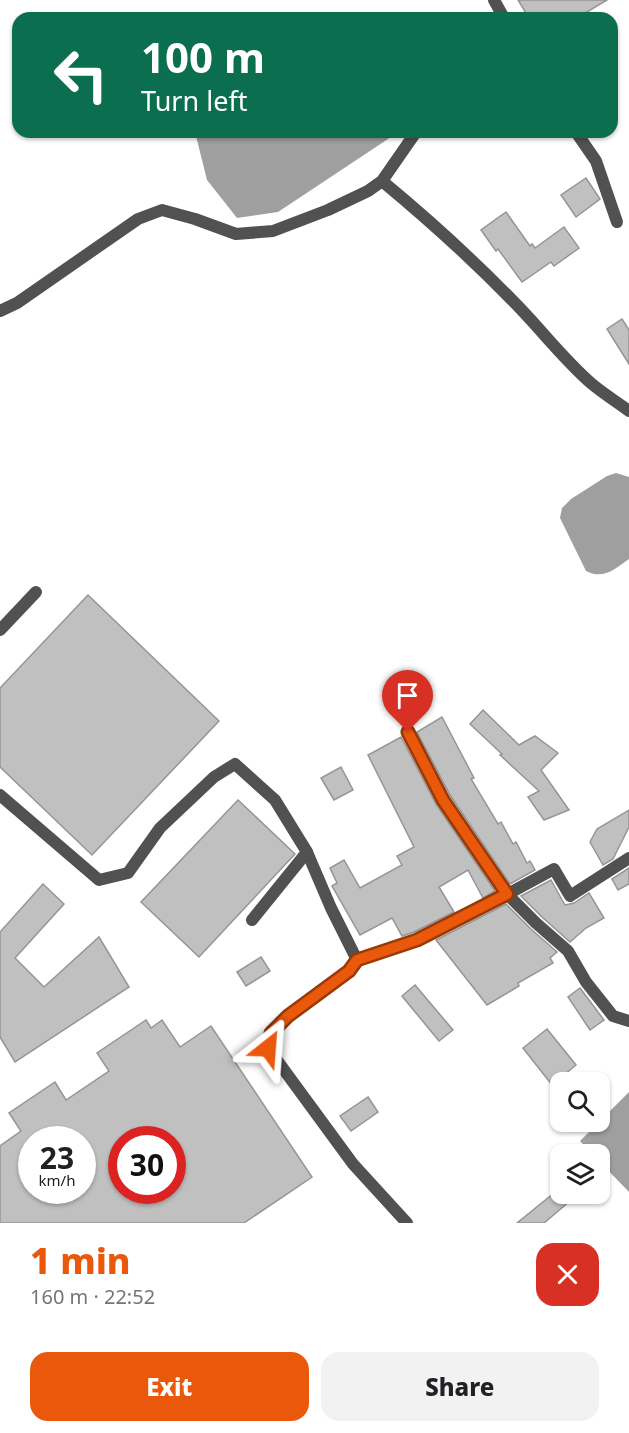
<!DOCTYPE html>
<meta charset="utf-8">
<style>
body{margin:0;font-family:"Noto Sans",sans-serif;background:#f2f2f2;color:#202124;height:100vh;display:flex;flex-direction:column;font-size:22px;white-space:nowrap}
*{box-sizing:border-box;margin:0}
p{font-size:20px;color:#757577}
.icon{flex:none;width:33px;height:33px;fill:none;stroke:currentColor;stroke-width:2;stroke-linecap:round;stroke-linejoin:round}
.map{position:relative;height:1223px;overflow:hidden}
.side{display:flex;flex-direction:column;background:#fff;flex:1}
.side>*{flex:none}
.banner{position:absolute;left:12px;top:12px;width:606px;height:126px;border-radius:18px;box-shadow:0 2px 4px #0004;background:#0b6e4f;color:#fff;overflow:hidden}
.buttons{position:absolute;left:550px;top:1072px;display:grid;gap:12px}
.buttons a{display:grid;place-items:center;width:60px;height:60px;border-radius:12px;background:#fff;box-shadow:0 2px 4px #0004;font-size:30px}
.speed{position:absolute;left:18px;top:1126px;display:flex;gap:12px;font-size:30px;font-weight:700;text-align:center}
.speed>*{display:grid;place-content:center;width:78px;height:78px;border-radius:50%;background:#fff;box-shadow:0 2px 4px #0004;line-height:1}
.speed small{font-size:15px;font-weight:400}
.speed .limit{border:9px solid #d22;background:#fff;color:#111}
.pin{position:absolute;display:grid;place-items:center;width:51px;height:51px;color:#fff;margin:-62px -26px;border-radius:50% 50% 50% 0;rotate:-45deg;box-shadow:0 0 6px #0007}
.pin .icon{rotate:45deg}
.me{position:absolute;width:66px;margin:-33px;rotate:28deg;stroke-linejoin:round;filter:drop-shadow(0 0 4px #0008)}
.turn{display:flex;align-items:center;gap:21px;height:126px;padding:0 30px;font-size:27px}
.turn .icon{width:78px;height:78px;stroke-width:2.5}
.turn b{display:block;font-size:42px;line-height:51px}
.round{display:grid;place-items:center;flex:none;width:63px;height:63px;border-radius:18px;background:#f2f2f2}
.head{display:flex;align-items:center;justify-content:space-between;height:102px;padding:0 30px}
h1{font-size:36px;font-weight:800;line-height:45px;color:#ea580c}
.primary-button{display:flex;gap:12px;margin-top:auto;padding:12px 30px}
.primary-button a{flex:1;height:69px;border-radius:18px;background:#ea580c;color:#fff;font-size:24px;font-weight:800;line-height:69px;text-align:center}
.primary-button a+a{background:#f2f2f2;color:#202124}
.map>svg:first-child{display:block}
</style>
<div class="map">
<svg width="629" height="1223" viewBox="0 0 629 1223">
<rect width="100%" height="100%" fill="#fff"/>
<!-- water -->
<g fill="#9f9f9f">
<path d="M195,132H395L394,135L278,212L237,218L207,180Z"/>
<path d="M616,473L629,477V559C615,569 603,580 586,571L560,518L562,508L571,499L607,476Z"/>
<path d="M629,1092V1192L600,1162V1155H593L580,1141Z"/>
</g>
<!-- building -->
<g fill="#c0c0c0" stroke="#959595" stroke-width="1.5" fill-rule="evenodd">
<path d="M518,0H607L577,18H529Z"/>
<path d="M586,178L600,199L576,217L561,195Z"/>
<path d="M506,212L530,246L532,244L535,248L564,227L579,248L554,266L551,262L522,282L498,249L496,251L481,230Z"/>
<path d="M622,319L629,330V364L607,329Z"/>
<path d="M88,595L219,721L92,855L0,767V688Z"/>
<path d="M483,710L519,745L535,736L558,753L541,770L569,810L544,820L528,797L539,791L500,755L502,754L470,724Z"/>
<path d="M442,717L474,778L471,779L498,824L501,822L513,844L516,842L527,863L530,861L535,870L510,884L450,795L417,732Z"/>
<path d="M401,737L436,804L495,891L483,898L468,870L439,887L454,912L414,932L402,936L392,918L360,935L332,886L337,883L330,868L344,860L360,888L402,865L397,856L414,847L368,755Z"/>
<path d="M341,767L353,790L334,800L321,778Z"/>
<path d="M238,800L295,854L199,957L141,902Z"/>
<path d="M629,810V827L613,859L603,865L590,842L597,829Z"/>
<path d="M629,868V884L618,890L612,879Z"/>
<path d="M551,880L565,905L574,903L589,893L604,918L586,928L570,942L542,917L521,896Z"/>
<path d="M43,884L64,904L15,958L44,987L99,937L129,987L15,1062L0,1037V932Z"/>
<path d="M506,904L531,929L557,952L550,958L553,963L518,983L519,986L487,1005L436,940Z"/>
<path d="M261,957L270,971L246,986L237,972Z"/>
<path d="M415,985L453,1030L439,1041L402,996Z"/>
<path d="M580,988L604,1020L590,1030L568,997Z"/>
<path d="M146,1020L151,1028L162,1020L180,1047L211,1026L312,1177L244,1223H0V1146L21,1131L9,1113L55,1082L66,1100L109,1071L97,1053ZM32,1140H82V1191H32ZM122,1140H172V1191H122Z"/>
<path d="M547,1029L576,1065L552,1085L523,1048Z"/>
<path d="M368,1097L378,1112L351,1131L340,1116Z"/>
<path d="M559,1189L561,1194H563L570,1201L544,1223H517Z"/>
</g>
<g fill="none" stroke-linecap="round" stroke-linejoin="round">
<!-- street -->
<g stroke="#515151" stroke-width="12">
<path d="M494,0L504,18"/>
<path d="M576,132L596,161L617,222"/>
<path d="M382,181C428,219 472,259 513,301C540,328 563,359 592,384C604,394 617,402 629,411"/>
<path d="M0,311L17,303L138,219L162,210L195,219L236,234L273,231L328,210L368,191L382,181L416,132"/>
<path d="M0,630L36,592"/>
<path d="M408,732L443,799L507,894L536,923L568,951L586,982L613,1016L629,1021"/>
<path d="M0,795L99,880L128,873L160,828L214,777L235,764L275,800L307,852L252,920"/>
<path d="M307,852L331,908L357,960"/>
<path d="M407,1223L353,1164L268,1048L271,1033L288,1016L349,971L357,960L417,940L495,901L554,869L570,896L629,858"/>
</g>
</g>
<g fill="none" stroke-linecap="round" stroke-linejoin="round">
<defs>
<path id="route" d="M268,1048L271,1033L288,1016L349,971L357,960L417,940L507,894L443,800L408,732"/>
</defs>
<!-- route casing -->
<use href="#route" stroke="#983908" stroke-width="15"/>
<!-- route -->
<use href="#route" stroke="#ea580c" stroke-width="10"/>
</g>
</svg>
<div class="buttons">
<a><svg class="icon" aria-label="search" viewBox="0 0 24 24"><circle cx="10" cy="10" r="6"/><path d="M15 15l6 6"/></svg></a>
<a><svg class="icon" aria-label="layers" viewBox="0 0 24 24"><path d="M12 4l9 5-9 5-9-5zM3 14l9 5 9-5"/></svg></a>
</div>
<div class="speed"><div>23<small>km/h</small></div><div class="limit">30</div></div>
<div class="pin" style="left:408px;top:732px;background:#d93025"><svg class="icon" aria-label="arrive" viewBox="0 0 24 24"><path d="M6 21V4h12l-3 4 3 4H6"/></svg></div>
<svg class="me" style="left:268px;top:1048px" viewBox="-20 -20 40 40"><path d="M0-17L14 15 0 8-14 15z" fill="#ea580c" stroke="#fff" stroke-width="4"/></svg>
<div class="banner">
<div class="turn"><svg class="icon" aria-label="left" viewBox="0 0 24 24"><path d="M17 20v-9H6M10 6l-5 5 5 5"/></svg><div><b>100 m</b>Turn left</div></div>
</div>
</div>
<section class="side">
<div class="head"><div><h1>1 min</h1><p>160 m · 22:52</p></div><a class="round" style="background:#d93025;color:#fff"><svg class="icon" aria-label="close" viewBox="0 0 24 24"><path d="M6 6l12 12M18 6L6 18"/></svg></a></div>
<div class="primary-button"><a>Exit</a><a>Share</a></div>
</section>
